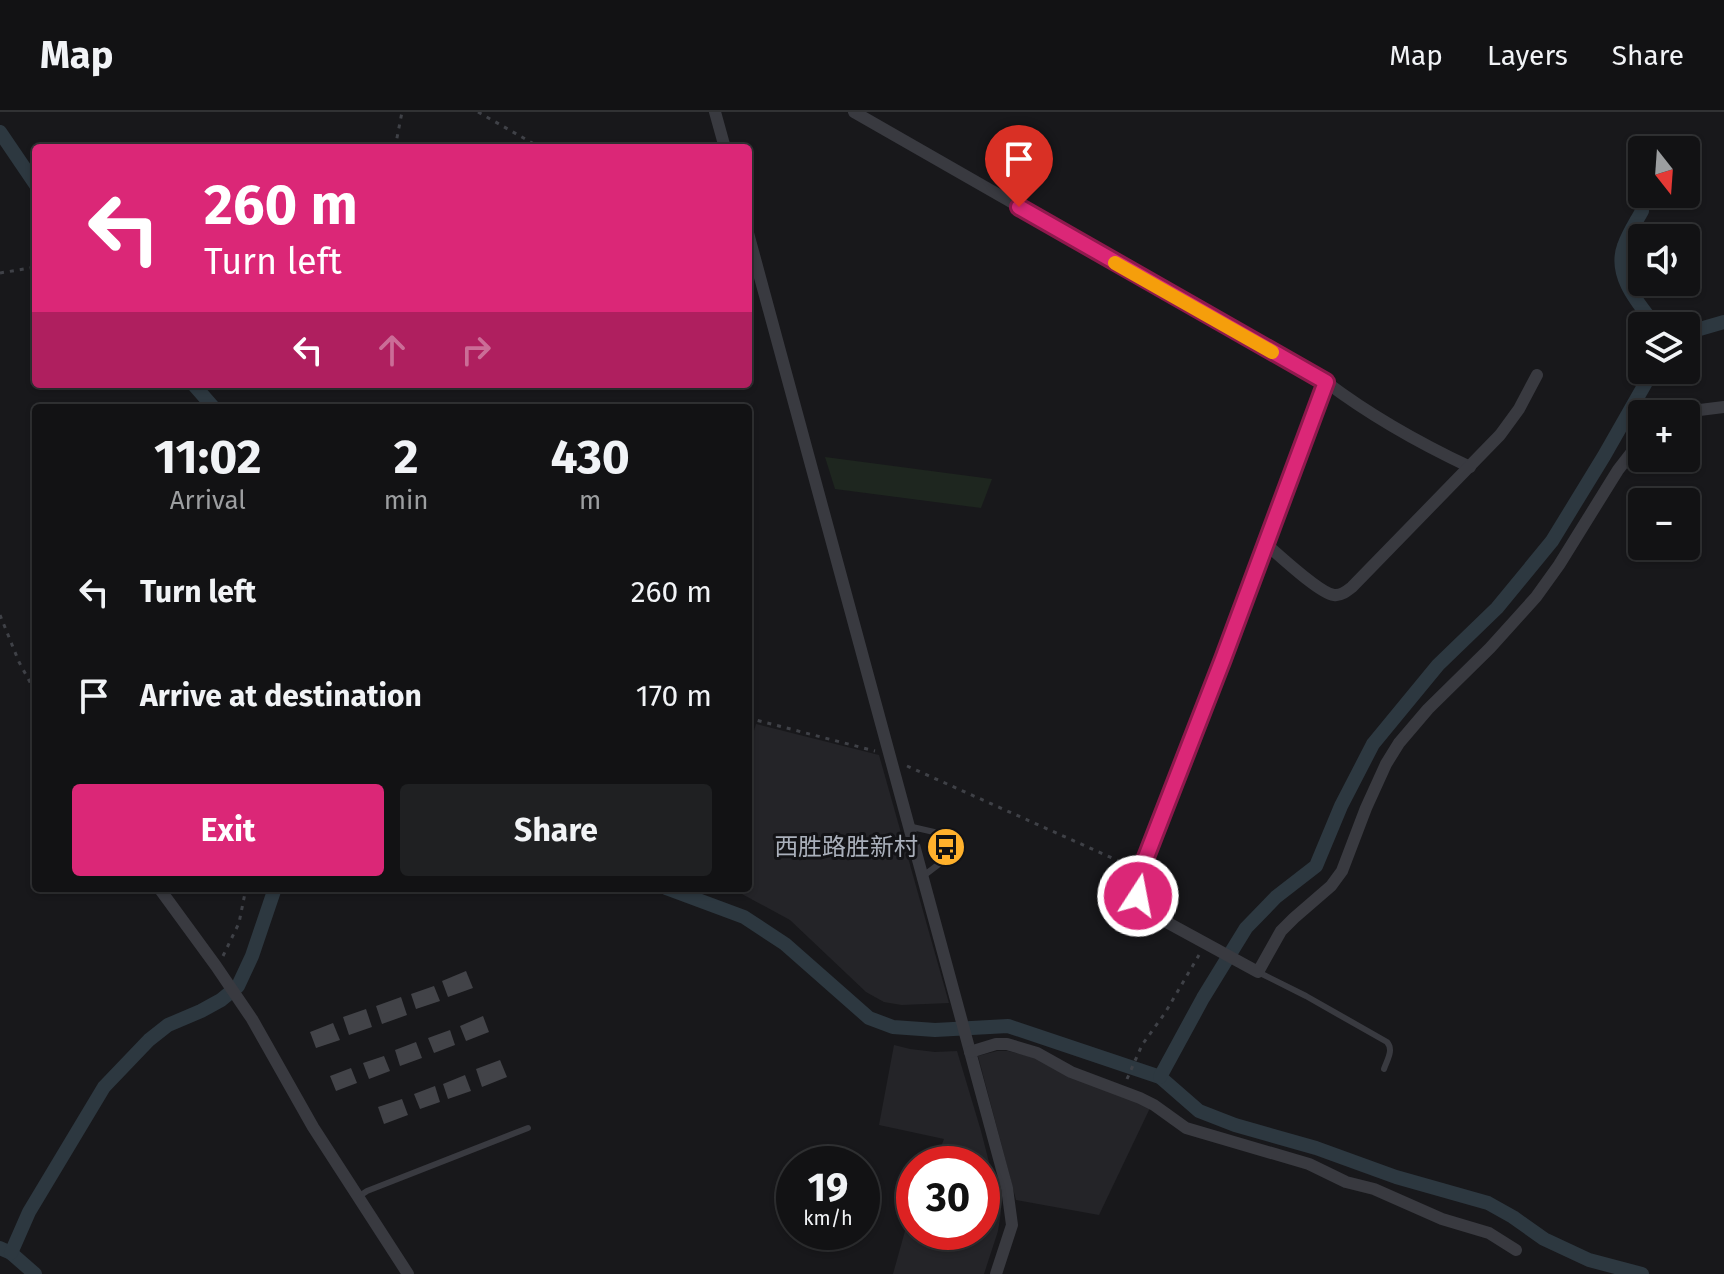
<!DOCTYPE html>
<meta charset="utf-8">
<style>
body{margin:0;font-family:"Fira Sans","Noto Sans SC",sans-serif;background:#1f2022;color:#f1f3f6;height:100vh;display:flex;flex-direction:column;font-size:30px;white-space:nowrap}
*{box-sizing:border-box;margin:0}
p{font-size:26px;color:#9c9ea0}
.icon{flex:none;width:44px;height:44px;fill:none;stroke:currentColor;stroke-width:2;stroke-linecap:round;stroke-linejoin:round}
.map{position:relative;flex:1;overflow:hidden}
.side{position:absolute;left:32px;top:292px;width:720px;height:488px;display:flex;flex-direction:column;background:#121214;border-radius:8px;box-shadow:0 2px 6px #0004,0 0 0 2px #313234}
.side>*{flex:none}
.top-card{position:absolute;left:32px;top:32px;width:720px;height:244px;border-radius:8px;box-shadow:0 2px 6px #0004,0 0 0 2px #313234;background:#db2777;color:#fff;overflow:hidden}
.needle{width:52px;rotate:163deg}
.fabs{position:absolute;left:1628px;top:24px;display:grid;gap:16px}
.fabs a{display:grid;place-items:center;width:72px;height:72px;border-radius:8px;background:#121214;box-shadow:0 2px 6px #0004,0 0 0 2px #313234;font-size:40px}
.speed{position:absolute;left:776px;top:1034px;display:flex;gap:16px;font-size:40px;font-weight:700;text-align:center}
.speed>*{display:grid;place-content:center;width:104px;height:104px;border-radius:50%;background:#121214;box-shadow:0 2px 6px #0004,0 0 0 2px #313234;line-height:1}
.speed small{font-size:20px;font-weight:400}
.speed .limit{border:12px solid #d22;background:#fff;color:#111}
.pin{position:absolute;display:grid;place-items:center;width:68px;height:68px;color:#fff;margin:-82px -34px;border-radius:50% 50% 50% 0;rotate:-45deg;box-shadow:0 0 8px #0007}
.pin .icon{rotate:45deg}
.me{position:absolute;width:88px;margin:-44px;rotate:11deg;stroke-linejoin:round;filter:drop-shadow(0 0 6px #0008)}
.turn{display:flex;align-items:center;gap:28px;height:168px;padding:0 40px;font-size:36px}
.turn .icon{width:104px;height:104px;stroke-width:2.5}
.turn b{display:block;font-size:56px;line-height:68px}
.lanes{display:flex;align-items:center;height:76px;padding:0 40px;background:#0003;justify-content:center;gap:40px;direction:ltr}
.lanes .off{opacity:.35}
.eta{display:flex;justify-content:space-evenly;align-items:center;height:136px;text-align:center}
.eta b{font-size:48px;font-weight:700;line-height:56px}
.action{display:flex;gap:16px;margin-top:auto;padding:16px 40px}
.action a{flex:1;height:92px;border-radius:8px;background:#db2777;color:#fff;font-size:32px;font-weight:700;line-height:92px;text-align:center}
.action a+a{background:#1f2022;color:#f1f3f6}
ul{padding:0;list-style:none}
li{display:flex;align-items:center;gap:24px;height:104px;padding:0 40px}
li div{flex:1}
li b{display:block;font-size:30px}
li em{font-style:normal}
header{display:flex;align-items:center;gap:48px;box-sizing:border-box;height:112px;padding:0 40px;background:#121214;border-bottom:2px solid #313234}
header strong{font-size:38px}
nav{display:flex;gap:44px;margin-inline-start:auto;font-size:28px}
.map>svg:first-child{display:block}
</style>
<header>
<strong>Map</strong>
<nav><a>Map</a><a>Layers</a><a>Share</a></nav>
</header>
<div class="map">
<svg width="1724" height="1162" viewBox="0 0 1724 1162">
<rect width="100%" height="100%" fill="#18181b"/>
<!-- built -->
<g fill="#242428">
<path d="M756,612L879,643L949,891L902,893L884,890L866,880L790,808L731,776H748V639Z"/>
<path d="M894,933L910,937L935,940L957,939L981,1019L1000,1093L1001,1100L998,1119L984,1162H893L905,1119L914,1098V1120H982V1052H934L944,1027L879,1013Z"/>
<path d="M997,939H1008L1036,946L1150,996L1099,1103L1016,1088L978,944Z"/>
</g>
<!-- green -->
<path fill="#1e261f" d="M825,345L992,367L981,396L835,377Z"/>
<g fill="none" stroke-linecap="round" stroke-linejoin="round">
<!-- canal -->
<g stroke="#2d3840" stroke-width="14">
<path d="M0,20L36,73"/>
<path d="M1642,99C1636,110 1628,122 1624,134C1613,164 1639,192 1656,214"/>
<path d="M1686,221L1724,210"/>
<path d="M193,272L214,296"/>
<path d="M666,776L744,805L785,832L869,906L893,915L935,918L1008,914L1160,965L1199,999L1235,1013L1316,1036L1396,1065L1488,1091L1513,1105L1544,1127L1589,1148L1642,1162"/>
<path d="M1160,965L1203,886L1246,816L1276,785L1316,754L1341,694L1373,632L1438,553L1497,496L1552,429L1604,344L1653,258"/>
<path d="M0,1136L11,1141L35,1162"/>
<path d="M11,1141L29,1100L104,975L149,928L168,913L201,899L221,888L238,874L252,844L275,776"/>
</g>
</g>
<!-- building -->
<g fill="#424348">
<path d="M466,859L473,876L448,885L442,869Z"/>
<path d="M434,874L440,889L416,897L411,882Z"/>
<path d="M401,885L407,903L382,912L376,894Z"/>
<path d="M366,897L372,915L349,923L343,905Z"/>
<path d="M483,904L489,920L466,929L460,914Z"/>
<path d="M333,911L340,928L316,936L310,920Z"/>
<path d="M450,918L455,933L434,941L428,926Z"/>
<path d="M416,930L422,946L400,954L395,938Z"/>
<path d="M384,944L390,959L369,967L363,951Z"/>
<path d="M500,948L507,965L482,975L476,957Z"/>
<path d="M351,956L357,971L336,979L330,964Z"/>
<path d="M465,963L471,979L448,987L443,972Z"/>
<path d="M435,974L440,990L420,997L414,982Z"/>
<path d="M402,987L408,1003L384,1012L378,995Z"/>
</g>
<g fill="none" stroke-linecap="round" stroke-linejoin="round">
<!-- path -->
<g stroke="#3f4147" stroke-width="3" stroke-dasharray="4 6" stroke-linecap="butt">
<path d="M478,0L541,36"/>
<path d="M395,36L402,0"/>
<path d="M0,161L36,155"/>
<path d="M0,503L19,550L36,581"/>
<path d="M748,606L875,639"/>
<path d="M907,654L1130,754"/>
<path d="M223,844L239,811L246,776"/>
<path d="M1127,967L1142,933L1165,901L1199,843"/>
</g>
<!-- service -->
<g stroke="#393a40" stroke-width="6">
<path d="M908,714L934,720L943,749L922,765"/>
<path d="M1258,860L1306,884L1387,930C1394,938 1387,948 1384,957"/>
<path d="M358,1085L367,1079L528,1016"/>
</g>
<!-- minor -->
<g stroke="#393a40" stroke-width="12">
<path d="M715,0L725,36"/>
<path d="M854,0L1326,270C1371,304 1419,331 1470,355"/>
<path d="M748,121L1007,1076L1012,1113L996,1162"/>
<path d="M1326,270L1223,547L1141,758C1139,774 1135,788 1148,800L1258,860L1281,819L1294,806L1331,774L1342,759L1366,696L1386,652L1399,631L1428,597L1490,536L1536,485L1559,453L1618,358L1642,327"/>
<path d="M1668,302L1724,295"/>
<path d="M1266,432C1279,443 1319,481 1334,483C1341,484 1347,479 1352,475L1500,323L1519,297L1537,263"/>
<path d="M159,776L216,854L252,907L313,1015L408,1162"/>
<path d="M970,940L996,932H1007L1037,941L1071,960L1140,986L1154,993L1186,1016L1309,1052L1346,1070L1374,1077L1442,1107L1489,1121L1516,1138"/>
</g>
</g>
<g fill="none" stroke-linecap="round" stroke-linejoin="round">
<defs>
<path id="route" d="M1019,95L1326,270L1223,547L1141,758L1138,784"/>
</defs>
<!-- route casing -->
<use href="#route" stroke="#8e194d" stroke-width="20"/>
<!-- route -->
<use href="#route" stroke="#db2777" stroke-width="14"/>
<!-- slow -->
<path stroke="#f59e0b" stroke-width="14" d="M1115,151L1272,240"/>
</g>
<!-- icons -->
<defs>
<symbol id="bus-disc" viewBox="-11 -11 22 22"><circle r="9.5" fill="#ffb12c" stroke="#131316"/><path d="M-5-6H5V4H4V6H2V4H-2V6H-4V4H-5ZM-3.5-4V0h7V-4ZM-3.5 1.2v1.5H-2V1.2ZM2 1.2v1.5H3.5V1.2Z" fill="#111"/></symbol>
</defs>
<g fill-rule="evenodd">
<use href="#bus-disc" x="924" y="713" width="44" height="44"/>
</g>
<g text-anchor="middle" stroke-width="6" stroke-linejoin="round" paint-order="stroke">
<!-- poi labels -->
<g font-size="24" fill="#aab0bb" stroke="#131316" text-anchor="end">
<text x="918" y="743">西胜路胜新村</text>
</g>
</g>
</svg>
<div class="fabs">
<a><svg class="needle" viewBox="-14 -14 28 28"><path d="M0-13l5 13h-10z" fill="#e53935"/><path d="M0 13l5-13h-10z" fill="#9c9ea0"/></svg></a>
<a><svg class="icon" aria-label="sound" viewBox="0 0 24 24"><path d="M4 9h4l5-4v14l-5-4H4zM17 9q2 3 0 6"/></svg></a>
<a><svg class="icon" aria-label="layers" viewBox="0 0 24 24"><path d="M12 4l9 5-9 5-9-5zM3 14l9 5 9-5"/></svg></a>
<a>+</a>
<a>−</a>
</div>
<div class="speed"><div>19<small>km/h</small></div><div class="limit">30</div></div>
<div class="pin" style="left:1019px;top:95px;background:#d93025"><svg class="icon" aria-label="arrive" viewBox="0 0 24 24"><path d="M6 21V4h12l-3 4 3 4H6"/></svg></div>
<svg class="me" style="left:1138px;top:784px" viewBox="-20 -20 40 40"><circle r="17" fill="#db2777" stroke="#fff" stroke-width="3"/><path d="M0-11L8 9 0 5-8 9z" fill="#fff"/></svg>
<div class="top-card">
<div class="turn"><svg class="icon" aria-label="left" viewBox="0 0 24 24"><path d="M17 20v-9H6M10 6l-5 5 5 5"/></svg><div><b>260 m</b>Turn left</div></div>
<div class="lanes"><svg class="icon" aria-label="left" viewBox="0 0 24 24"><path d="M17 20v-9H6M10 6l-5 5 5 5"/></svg><svg class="icon off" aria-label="ahead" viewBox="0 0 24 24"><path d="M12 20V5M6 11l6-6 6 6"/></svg><svg class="icon off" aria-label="right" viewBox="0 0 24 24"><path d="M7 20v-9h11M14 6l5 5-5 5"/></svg></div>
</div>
<section class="side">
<div class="eta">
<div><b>11:02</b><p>Arrival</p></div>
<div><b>2</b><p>min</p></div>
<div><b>430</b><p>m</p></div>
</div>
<ul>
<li><svg class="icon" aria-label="left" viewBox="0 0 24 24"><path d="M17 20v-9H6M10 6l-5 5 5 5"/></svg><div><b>Turn left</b></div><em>260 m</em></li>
<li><svg class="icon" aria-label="arrive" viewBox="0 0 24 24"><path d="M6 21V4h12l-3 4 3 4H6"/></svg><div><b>Arrive at destination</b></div><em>170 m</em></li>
</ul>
<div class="action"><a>Exit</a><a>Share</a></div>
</section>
</div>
